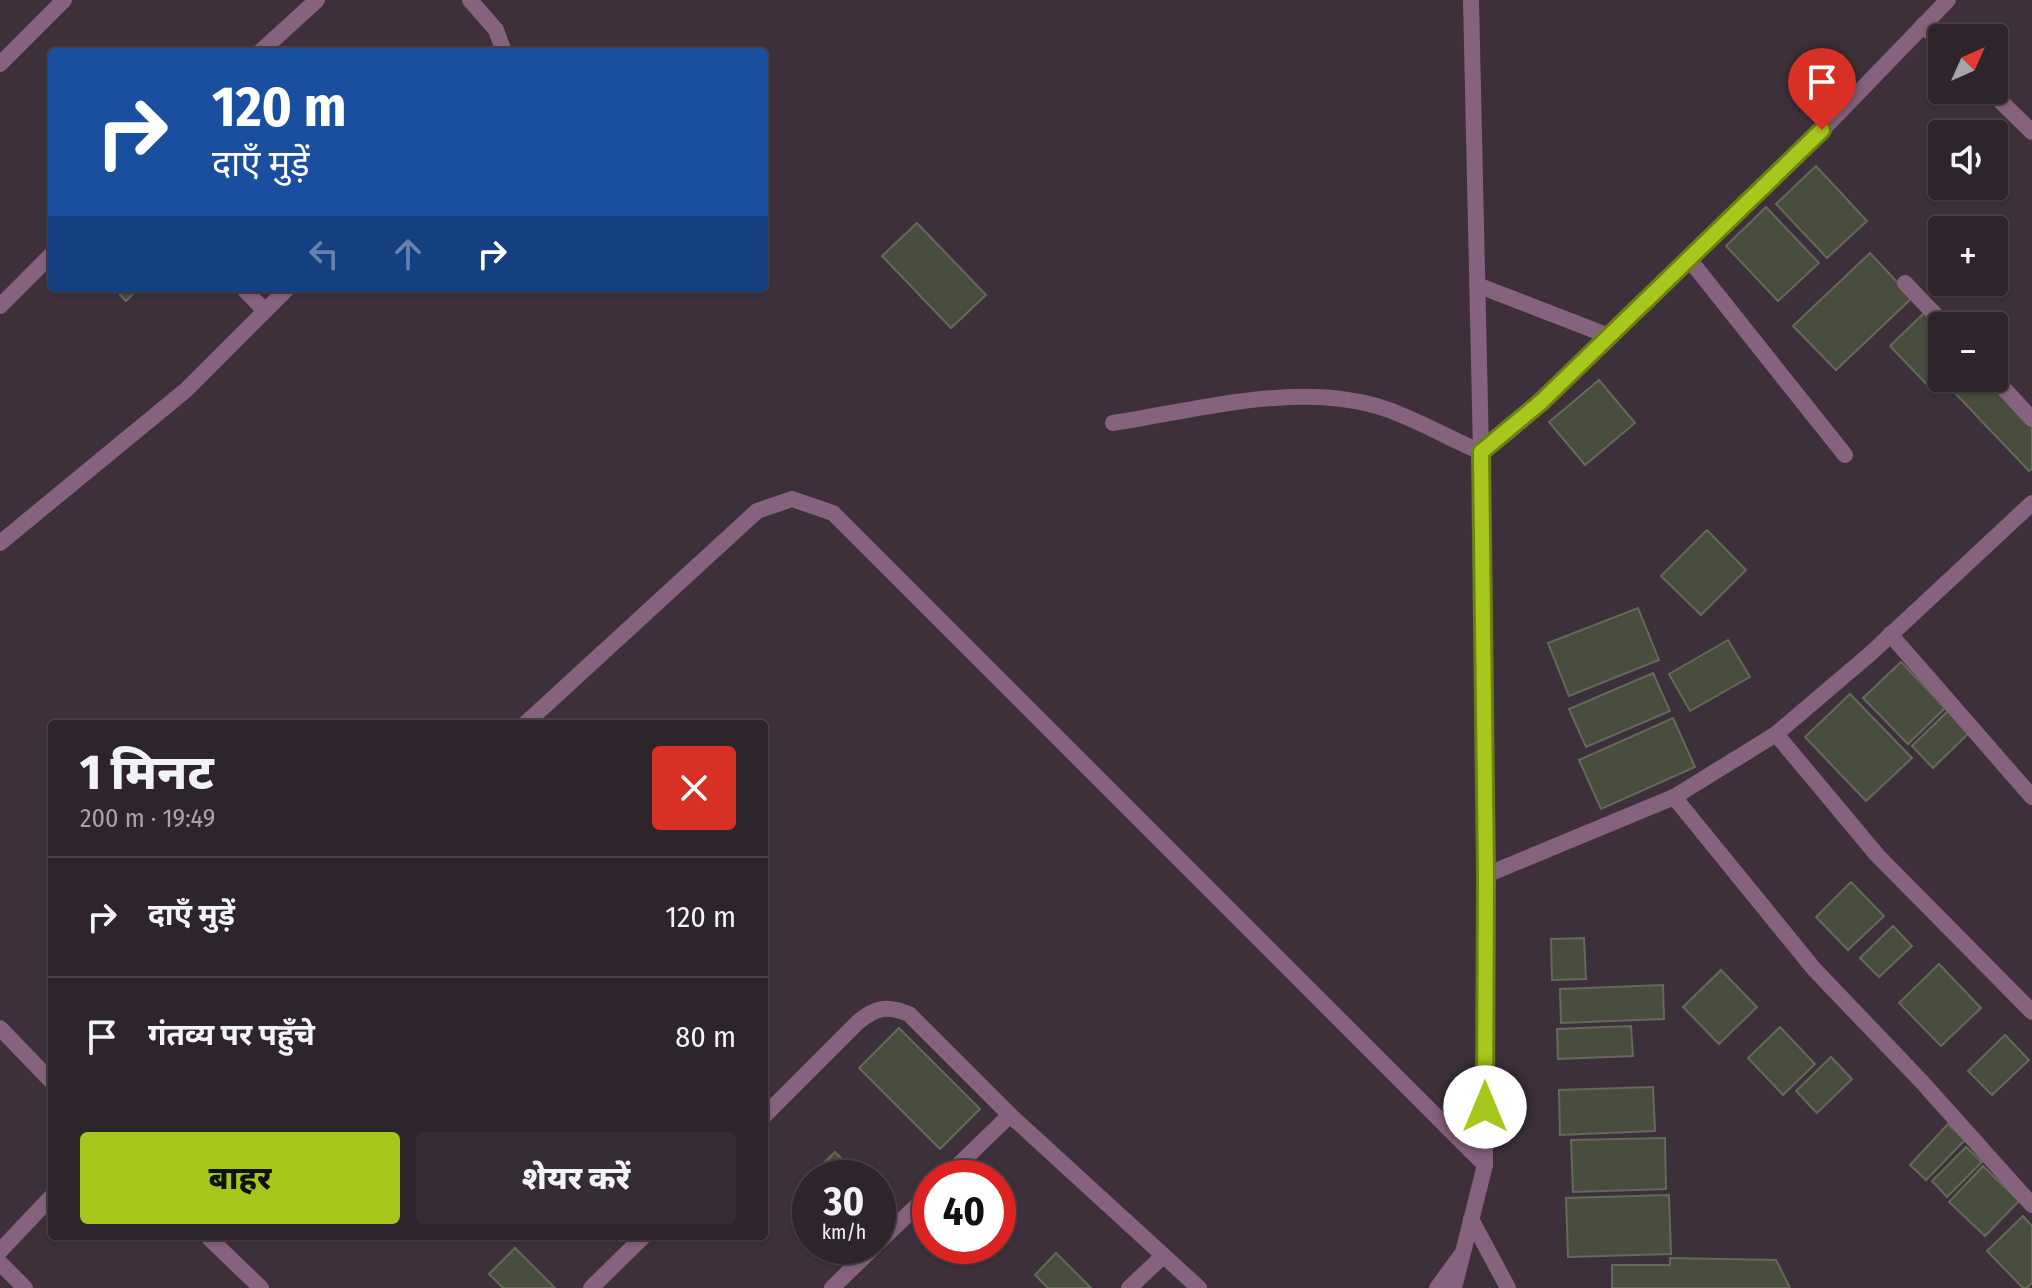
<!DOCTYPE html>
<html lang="hi">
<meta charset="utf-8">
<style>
body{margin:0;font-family:"Fira Sans Condensed","Noto Sans Devanagari",sans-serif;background:#362c34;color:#f1f3f6;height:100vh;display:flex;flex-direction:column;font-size:30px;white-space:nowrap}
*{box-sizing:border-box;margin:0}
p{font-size:26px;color:#a7a4a9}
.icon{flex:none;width:44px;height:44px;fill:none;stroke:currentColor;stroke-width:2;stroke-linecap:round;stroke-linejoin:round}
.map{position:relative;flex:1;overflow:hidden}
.details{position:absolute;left:48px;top:720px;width:720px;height:520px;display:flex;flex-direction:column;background:#2e242c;border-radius:8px;box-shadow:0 2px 6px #0004,0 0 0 2px #494148}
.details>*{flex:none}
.top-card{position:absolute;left:48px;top:48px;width:720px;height:244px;border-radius:8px;box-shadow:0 2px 6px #0004,0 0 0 2px #494148;background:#1a4fa0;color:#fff;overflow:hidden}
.needle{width:52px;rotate:45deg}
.fabs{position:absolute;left:1928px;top:24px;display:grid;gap:16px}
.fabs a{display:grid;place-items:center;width:80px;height:80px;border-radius:8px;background:#2e242c;box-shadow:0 2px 6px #0004,0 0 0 2px #494148;font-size:40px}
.speed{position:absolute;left:792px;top:1160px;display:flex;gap:16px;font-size:40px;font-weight:700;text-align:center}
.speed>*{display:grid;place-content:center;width:104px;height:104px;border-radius:50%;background:#2e242c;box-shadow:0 2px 6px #0004,0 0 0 2px #494148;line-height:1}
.speed small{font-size:20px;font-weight:400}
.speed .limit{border:12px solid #d22;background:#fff;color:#111}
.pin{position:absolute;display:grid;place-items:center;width:68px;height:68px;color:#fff;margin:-82px -34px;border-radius:50% 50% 50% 0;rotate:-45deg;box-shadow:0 0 8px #0007}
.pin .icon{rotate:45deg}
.me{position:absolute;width:88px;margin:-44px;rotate:0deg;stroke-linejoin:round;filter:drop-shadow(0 0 6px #0008)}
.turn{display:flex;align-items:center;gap:28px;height:168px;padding:0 32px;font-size:36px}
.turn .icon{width:104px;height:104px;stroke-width:2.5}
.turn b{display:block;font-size:56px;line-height:68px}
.lanes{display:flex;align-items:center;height:76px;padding:0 32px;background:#0003;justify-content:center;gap:40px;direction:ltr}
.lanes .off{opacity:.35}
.round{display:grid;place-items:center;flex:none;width:84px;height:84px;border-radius:8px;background:#362c34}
.summary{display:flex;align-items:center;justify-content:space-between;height:136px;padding:0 32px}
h1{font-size:48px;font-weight:800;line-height:60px}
.button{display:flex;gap:16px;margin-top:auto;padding:16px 32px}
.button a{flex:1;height:92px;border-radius:8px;background:#a8c71d;color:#111;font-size:32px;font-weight:800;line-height:92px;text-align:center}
.button a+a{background:#362c34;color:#f1f3f6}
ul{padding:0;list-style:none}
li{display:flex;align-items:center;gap:24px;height:120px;padding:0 32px;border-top:2px solid #494148}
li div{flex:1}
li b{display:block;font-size:30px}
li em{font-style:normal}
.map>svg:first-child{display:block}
</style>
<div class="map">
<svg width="2032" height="1288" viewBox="0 0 2032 1288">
<rect width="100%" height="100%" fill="#3d303a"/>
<!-- building -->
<g fill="#494d3e" stroke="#646959" stroke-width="2">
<path d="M1816,166L1867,221L1827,258L1776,204Z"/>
<path d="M1766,207L1819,263L1778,301L1726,246Z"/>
<path d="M917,223L986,295L951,328L882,256Z"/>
<path d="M1870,253L1912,298L1836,370L1793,326Z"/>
<path d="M114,288H139L126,301Z"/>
<path d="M1926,311L1942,328V378H1947L1933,391L1890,346Z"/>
<path d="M1966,378H1986L2032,427V469L2029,471L1953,391Z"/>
<path d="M1599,380L1635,423L1585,465L1549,422Z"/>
<path d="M1707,530L1746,570L1701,615L1661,576Z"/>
<path d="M1638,608L1659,660L1569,696L1548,643Z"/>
<path d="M1728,640L1750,677L1690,711L1669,674Z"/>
<path d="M1901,662L1945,708L1908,744L1863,698Z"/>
<path d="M1653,673L1670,711L1586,747L1569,709Z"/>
<path d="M1850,694L1912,758L1866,801L1805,737Z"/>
<path d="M1950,709L1971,731L1933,768L1912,746Z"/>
<path d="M1673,718L1695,767L1601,809L1579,760Z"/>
<path d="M1851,882L1884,916L1848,950L1816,917Z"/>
<path d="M1893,926L1912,946L1879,977L1860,958Z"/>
<path d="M1584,938L1586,979L1552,980L1551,939Z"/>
<path d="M1939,964L1981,1008L1941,1046L1899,1003Z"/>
<path d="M1721,970L1757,1007L1719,1044L1683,1007Z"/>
<path d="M1663,985L1664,1019L1561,1023L1560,989Z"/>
<path d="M1631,1026L1633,1056L1558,1059L1557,1029Z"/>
<path d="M1780,1027L1815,1064L1783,1095L1748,1058Z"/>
<path d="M899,1028L980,1109L940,1149L859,1068Z"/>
<path d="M2005,1035L2029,1060L1992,1095L1968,1071Z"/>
<path d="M1831,1057L1852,1079L1817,1113L1796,1091Z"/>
<path d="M1653,1087L1655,1131L1560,1135L1559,1090Z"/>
<path d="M1948,1124L1965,1140L1926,1180L1910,1165Z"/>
<path d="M1665,1138L1666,1189L1573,1192L1571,1140Z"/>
<path d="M1966,1147L1982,1162L1947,1197L1932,1181Z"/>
<path d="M835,1152L861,1178H810V1181L808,1179Z"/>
<path d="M1983,1166L2019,1201L1985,1236L1949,1202Z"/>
<path d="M1669,1195L1671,1254L1568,1257L1566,1198Z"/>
<path d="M2023,1216L2032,1226V1283L2027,1288H2023L1987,1251Z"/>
<path d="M515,1248L555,1288H503L489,1274Z"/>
<path d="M1056,1253L1091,1288H1048L1035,1275Z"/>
<path d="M1670,1258L1776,1260L1790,1288H1612V1265H1670Z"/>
</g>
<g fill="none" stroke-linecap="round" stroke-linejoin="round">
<!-- service -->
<path stroke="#85627e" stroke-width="16" d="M1113,423C1199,410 1301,380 1386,409C1418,420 1450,439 1481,452"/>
<!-- minor -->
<g stroke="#85627e" stroke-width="16">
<path d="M470,0L496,30L504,52"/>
<path d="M1923,25L1942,44"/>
<path d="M260,52L317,0"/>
<path d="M0,64L64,0"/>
<path d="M1989,90L2032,132"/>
<path d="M1689,259L1845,455"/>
<path d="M1905,283L1946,326"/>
<path d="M1477,285L1609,336"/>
<path d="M243,288L265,311"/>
<path d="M0,306L52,254"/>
<path d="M1994,378L2032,419"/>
<path d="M1481,452L1507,433L1541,402L1802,151L1948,0"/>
<path d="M0,543L186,390L288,288"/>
<path d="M1890,634L2032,797"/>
<path d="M525,724L757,511L792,499L833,513L1485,1165"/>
<path d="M1776,734L1877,855L2032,1012"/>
<path d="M1674,797L1814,969L1922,1082L2032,1205"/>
<path d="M1486,875L1674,797L1776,734L1870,654L2032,503"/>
<path d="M0,1028L52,1082"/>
<path d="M764,1116L858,1022C876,1007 888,1005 909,1014L1010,1115L1199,1288"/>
<path d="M945,1178L1010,1115"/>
<path d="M1471,1219L1508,1288"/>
<path d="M207,1236L261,1288"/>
<path d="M878,1243L930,1193"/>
<path d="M0,1251L52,1196"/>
<path d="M0,1263L25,1288"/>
<path d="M591,1288L644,1236"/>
<path d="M832,1288L875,1246"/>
<path d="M1129,1288L1163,1256"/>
<path d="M1437,1288L1462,1254"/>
</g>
<!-- tertiary -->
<path stroke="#85627e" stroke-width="16" d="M1454,1288L1485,1165L1486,875L1481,452L1471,0"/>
</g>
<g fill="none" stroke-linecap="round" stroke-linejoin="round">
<defs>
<path id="route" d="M1485,1107L1486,875L1481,452L1541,402L1822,130"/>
</defs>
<!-- route casing -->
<use href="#route" stroke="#6d8113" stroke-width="20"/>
<!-- route -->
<use href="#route" stroke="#a8c71d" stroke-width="14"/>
</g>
</svg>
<div class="fabs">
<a><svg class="needle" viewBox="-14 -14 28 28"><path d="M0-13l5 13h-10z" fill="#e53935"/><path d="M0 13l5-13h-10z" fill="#a7a4a9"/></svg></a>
<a><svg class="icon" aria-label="sound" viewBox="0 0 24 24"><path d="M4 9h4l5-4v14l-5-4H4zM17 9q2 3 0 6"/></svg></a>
<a>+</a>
<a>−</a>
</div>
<div class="speed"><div>30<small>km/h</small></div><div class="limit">40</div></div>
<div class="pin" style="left:1822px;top:130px;background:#d93025"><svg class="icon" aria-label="arrive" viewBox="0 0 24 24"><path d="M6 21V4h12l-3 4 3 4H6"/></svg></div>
<svg class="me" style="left:1485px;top:1107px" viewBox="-20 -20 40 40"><circle r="19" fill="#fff"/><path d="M0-13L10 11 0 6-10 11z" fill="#a8c71d"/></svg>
<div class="top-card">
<div class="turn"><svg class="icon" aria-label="right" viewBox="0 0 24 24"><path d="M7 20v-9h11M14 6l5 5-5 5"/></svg><div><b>120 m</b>दाएँ मुड़ें</div></div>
<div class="lanes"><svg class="icon off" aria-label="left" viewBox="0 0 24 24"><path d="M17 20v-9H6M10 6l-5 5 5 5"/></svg><svg class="icon off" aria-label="ahead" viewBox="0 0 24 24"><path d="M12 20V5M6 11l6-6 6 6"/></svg><svg class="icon" aria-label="right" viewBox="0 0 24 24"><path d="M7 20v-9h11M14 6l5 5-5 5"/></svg></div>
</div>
<section class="details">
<div class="summary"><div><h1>1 मिनट</h1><p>200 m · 19:49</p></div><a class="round" style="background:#d93025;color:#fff"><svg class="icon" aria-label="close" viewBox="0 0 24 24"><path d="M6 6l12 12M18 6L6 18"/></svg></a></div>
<ul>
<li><svg class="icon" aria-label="right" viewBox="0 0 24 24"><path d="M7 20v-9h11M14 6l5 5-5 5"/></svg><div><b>दाएँ मुड़ें</b></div><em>120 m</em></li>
<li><svg class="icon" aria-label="arrive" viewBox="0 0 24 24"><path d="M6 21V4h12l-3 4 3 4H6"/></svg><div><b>गंतव्य पर पहुँचे</b></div><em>80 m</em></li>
</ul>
<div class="button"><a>बाहर</a><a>शेयर करें</a></div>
</section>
</div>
